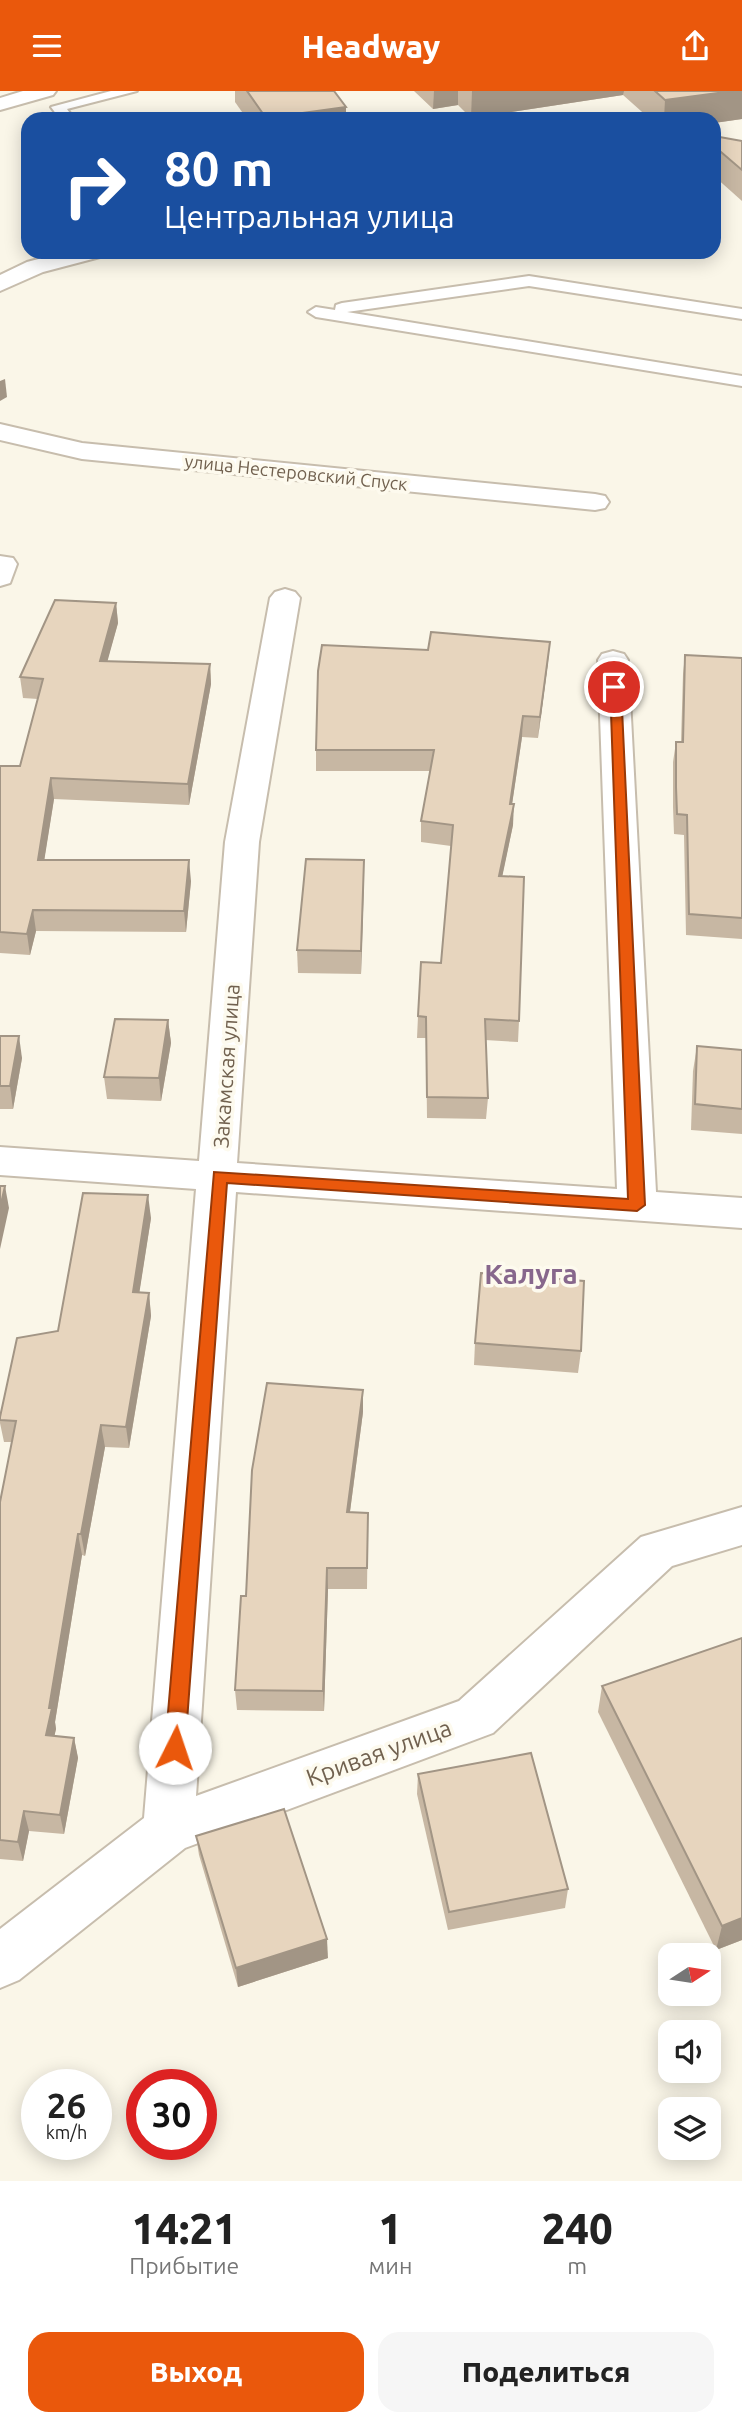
<!DOCTYPE html>
<html lang="ru">
<meta charset="utf-8">
<style>
body{margin:0;font-family:Ubuntu,sans-serif;background:#f6f6f6;color:#222;height:100vh;display:flex;flex-direction:column;font-size:26px;white-space:nowrap}
*{box-sizing:border-box;margin:0}
p{font-size:23px;color:#767676}
.icon{flex:none;width:38px;height:38px;fill:none;stroke:currentColor;stroke-width:2;stroke-linecap:round;stroke-linejoin:round}
.map{position:relative;height:2090px;overflow:hidden}
.details{display:flex;flex-direction:column;background:#fff;flex:1}
.details>*{flex:none}
.hud{position:absolute;left:21px;top:21px;width:700px;height:147px;border-radius:21px;box-shadow:0 4px 18px #0003;background:#1a4fa0;color:#fff;overflow:hidden}
.needle{width:46px;rotate:78deg}
.tools{position:absolute;left:658px;top:1852px;display:grid;gap:14px}
.tools a{display:grid;place-items:center;width:63px;height:63px;border-radius:14px;background:#fff;box-shadow:0 4px 18px #0003;font-size:35px}
.speed{position:absolute;left:21px;top:1978px;display:flex;gap:14px;font-size:35px;font-weight:700;text-align:center}
.speed>*{display:grid;place-content:center;width:91px;height:91px;border-radius:50%;background:#fff;box-shadow:0 4px 18px #0003;line-height:1}
.speed small{font-size:18px;font-weight:400}
.speed .limit{border:10px solid #d22;background:#fff;color:#111}
.pin{position:absolute;display:grid;place-items:center;width:60px;height:60px;color:#fff;margin:-30px;border:4px solid #fff;border-radius:50%;box-shadow:0 2px 7px #0007}
.me{position:absolute;width:77px;margin:-38px;rotate:4deg;stroke-linejoin:round;filter:drop-shadow(0 0 5px #0008)}
.turn{display:flex;align-items:center;gap:24px;height:147px;padding:0 28px;font-size:32px}
.turn .icon{width:91px;height:91px;stroke-width:2.5}
.turn b{display:block;font-size:49px;line-height:60px}
.eta{display:flex;justify-content:space-evenly;align-items:center;height:119px;text-align:center}
.eta b{font-size:42px;font-weight:800;line-height:49px}
.button{display:flex;gap:14px;margin-top:auto;padding:14px 28px}
.button a{flex:1;height:80px;border-radius:21px;background:#ea580c;color:#fff;font-size:28px;font-weight:800;line-height:80px;text-align:center}
.button a+a{background:#f6f6f6;color:#222}
header{display:flex;justify-content:space-between;align-items:center;height:91px;padding:0 28px;background:#ea580c;color:#fff;font-size:32px;font-weight:800}
.map>svg:first-child{display:block}
</style>
<header><svg class="icon" aria-label="menu" viewBox="0 0 24 24"><path d="M4 6h16M4 12h16M4 18h16"/></svg>Headway<svg class="icon" aria-label="share" viewBox="0 0 24 24"><path d="M12 15V3M7 8l5-5 5 5M5 13v7h14v-7"/></svg></header>
<div class="map">
<svg width="742" height="2090" viewBox="0 0 742 2090">
<rect width="100%" height="100%" fill="#faf6e8"/>
<g fill="none" stroke-linecap="round" stroke-linejoin="round">
<defs>
<g id="service">
<path d="M111,0H137L67,18L74,28H60L51,16Z"/>
<path d="M529,185L742,218V228L529,195L347,221L742,285V295L316,226L308,221L316,216L335,219L336,214L342,212Z"/>
</g>
<g id="minor">
<path d="M23,0H56L53,4L0,19V7Z"/>
<path d="M65,161H104L100,166L43,181L0,200V184L27,171Z"/>
<path d="M0,333L82,352L595,403L605,405L609,411L605,417L595,419L82,368L0,349Z"/>
<path d="M0,465L13,467L17,473L10,492L0,495Z"/>
<path d="M285,498L295,501L300,507L259,751L237,1072L617,1098L598,569L602,563L613,560L624,563L628,569L656,1101L742,1107V1137L236,1101L196,1705L459,1610L641,1446L742,1416V1454L672,1475L493,1642L185,1757L19,1889L0,1897V1838L144,1727L196,1098L0,1084V1056L199,1070L225,751L270,507L275,501Z"/>
</g>
</defs>
<!-- service casing -->
<use href="#service" stroke="#c7bdad" stroke-width="4"/>
<!-- minor casing -->
<use href="#minor" stroke="#c7bdad" stroke-width="4"/>
<!-- service -->
<use href="#service" fill="#fff" fill-rule="evenodd"/>
<!-- minor -->
<use href="#minor" fill="#fff" fill-rule="evenodd"/>
</g>
<!-- wall -->
<g fill="#c7b7a3">
<path d="M235,0H334L346,16V28H247L235,11Z"/>
<path d="M414,0H742V28L714,32V28H650L623,4L471,27L458,14L433,18Z"/>
<path d="M714,45L742,50V110L714,85Z"/>
<path d="M116,512L118,532L107,570L210,573L211,593L189,714L54,708L44,769L191,790L186,841L36,840L30,864L0,862V675H20L38,608L23,607L20,586Z"/>
<path d="M685,564L742,567V848L686,844L684,744L674,743L673,716V671L676,651H681L683,583Z"/>
<path d="M548,571L538,647L522,646L512,713L513,734L502,785L519,930L518,951L485,949L488,1007L486,1028L427,1027L426,947H417L418,925L441,872L451,755L421,751V730L430,680H316V659Z"/>
<path d="M364,769L361,883L298,882L297,859Z"/>
<path d="M168,929L171,952L161,1010L107,1008L104,986Z"/>
<path d="M0,945L22,967L13,1018H0Z"/>
<path d="M697,955L742,959V1043L691,1039L693,980Z"/>
<path d="M151,1127L139,1202H149L151,1225L129,1357L105,1356L85,1465L82,1464L55,1631L56,1638L54,1645L74,1647L78,1667L64,1743L29,1740L23,1770L0,1768V1411L12,1351H4L0,1332V1326L58,1240Z"/>
<path d="M475,1252L581,1260L578,1282L474,1274Z"/>
<path d="M363,1321L350,1421L368,1422L367,1498H328L324,1620L237,1619L235,1599L246,1505Z"/>
<path d="M742,1547V1849L716,1859L598,1621L602,1595Z"/>
<path d="M418,1683L568,1798L565,1817L448,1839L417,1703Z"/>
<path d="M196,1745L328,1867L238,1896L199,1764Z"/>
</g>
<!-- shaded-wall -->
<g fill="#a29585">
<path d="M434,0H458V14L433,18Z"/>
<path d="M472,0H624L623,4L471,27Z"/>
<path d="M733,0H742V28L714,32V28H664L665,9Z"/>
<path d="M346,16V28H266V27Z"/>
<path d="M5,288L7,306L0,310V290Z"/>
<path d="M116,512L118,532L102,590L100,570Z"/>
<path d="M550,551L548,571L538,647L540,626Z"/>
<path d="M210,573L211,593L189,714L188,693Z"/>
<path d="M523,625L522,646L509,734L510,713Z"/>
<path d="M51,687L54,708L41,790L38,769Z"/>
<path d="M514,713L513,734L498,806L499,785Z"/>
<path d="M189,769L191,790L186,841L184,820Z"/>
<path d="M364,769V791L361,883V860Z"/>
<path d="M33,819L36,840L30,864L27,843Z"/>
<path d="M168,929L171,952L161,1010L159,987Z"/>
<path d="M19,945L22,967L13,1018L10,995Z"/>
<path d="M5,1095L9,1117L0,1158V1117Z"/>
<path d="M148,1104L151,1127L136,1223L133,1201Z"/>
<path d="M149,1202L151,1225L129,1357L126,1336Z"/>
<path d="M363,1299V1321L347,1443V1421Z"/>
<path d="M101,1334L105,1356L85,1465L81,1443Z"/>
<path d="M78,1443L82,1464L55,1631L56,1638L50,1665L46,1644L49,1617Z"/>
<path d="M327,1477L328,1498L324,1620L323,1600Z"/>
<path d="M74,1647L78,1667L64,1743L60,1724Z"/>
<path d="M24,1720L29,1740L23,1770L18,1751Z"/>
<path d="M742,1827V1849L716,1859L722,1835Z"/>
<path d="M327,1848L328,1867L238,1896L236,1877Z"/>
</g>
<!-- building -->
<g fill="#e7d5be" stroke="#a29585" stroke-width="2">
<path d="M247,0H334L346,16L266,27Z"/>
<path d="M655,0H733L665,9Z"/>
<path d="M714,45L742,50V79L714,55Z"/>
<path d="M55,509L116,512L100,570L210,573L188,693L51,687L38,769H189L184,820L33,819L27,843L0,841V675H20L43,588L20,586Z"/>
<path d="M431,541L550,551L540,626L523,625L510,713H514L499,785L524,786L519,930L485,928L488,1007L427,1006L426,926L418,925L421,871L441,872L453,734L421,730L434,659H316L318,580L322,554L428,559Z"/>
<path d="M685,564L742,567V827L689,823L687,724L677,723L676,696V651H683Z"/>
<path d="M306,768L364,769L361,860L297,859Z"/>
<path d="M115,928L168,929L159,987L104,986Z"/>
<path d="M0,945H19L10,995H0Z"/>
<path d="M697,955L742,959V1018L695,1013Z"/>
<path d="M0,1095H5L0,1117Z"/>
<path d="M83,1102L148,1104L133,1201L149,1202L126,1336L101,1334L81,1443H78L49,1617H52L46,1644L74,1647L60,1724L24,1720L18,1751L0,1749V1411L16,1330L0,1329V1326L17,1247L58,1240Z"/>
<path d="M481,1182L584,1190L581,1260L475,1252Z"/>
<path d="M267,1292L363,1299L347,1421L368,1422L367,1477H327L323,1600L235,1599L241,1505H246L252,1379Z"/>
<path d="M742,1547V1827L722,1835L602,1595Z"/>
<path d="M531,1662L568,1798L449,1821L418,1683Z"/>
<path d="M284,1718L327,1848L236,1877L196,1745Z"/>
</g>
<!-- route -->
<path fill="#ea580c" stroke="#983908" stroke-width="2" d="M610,593L621,596L645,1114L637,1120L227,1092L185,1657L182,1664L175,1666L168,1664L165,1657L214,1081L628,1108Z"/>
<g text-anchor="middle" stroke-width="7" stroke-linejoin="round" paint-order="stroke">
<!-- far-street labels -->
<g font-size="18" fill="#71614f" stroke="#fdfaee">
<text transform="translate(296 382) rotate(6)" y="6">улица Нестеровский Спуск</text>
</g>
<!-- street labels -->
<g font-size="21" fill="#71614f" stroke="#fdfaee">
<text transform="translate(227 975) rotate(-86)" y="7">Закамская улица</text>
</g>
<!-- near-street labels -->
<g font-size="24" fill="#71614f" stroke="#fdfaee">
<text transform="translate(379 1662) rotate(-20)" y="8">Кривая улица</text>
</g>
<!-- district labels -->
<g font-size="28" font-weight="bold" fill="#87678c" stroke="#fdfaee">
<text x="531" y="1193">Калуга</text>
</g>
</g>
</svg>
<div class="tools">
<a><svg class="needle" viewBox="-14 -14 28 28"><path d="M0-13l5 13h-10z" fill="#e53935"/><path d="M0 13l5-13h-10z" fill="#767676"/></svg></a>
<a><svg class="icon" aria-label="sound" viewBox="0 0 24 24"><path d="M4 9h4l5-4v14l-5-4H4zM17 9q2 3 0 6"/></svg></a>
<a><svg class="icon" aria-label="layers" viewBox="0 0 24 24"><path d="M12 4l9 5-9 5-9-5zM3 14l9 5 9-5"/></svg></a>
</div>
<div class="speed"><div>26<small>km/h</small></div><div class="limit">30</div></div>
<div class="pin" style="left:614px;top:596px;background:#d93025"><svg class="icon" aria-label="arrive" viewBox="0 0 24 24"><path d="M6 21V4h12l-3 4 3 4H6"/></svg></div>
<svg class="me" style="left:175px;top:1657px" viewBox="-20 -20 40 40"><circle r="19" fill="#fff"/><path d="M0-13L10 11 0 6-10 11z" fill="#ea580c"/></svg>
<div class="hud">
<div class="turn"><svg class="icon" aria-label="right" viewBox="0 0 24 24"><path d="M7 20v-9h11M14 6l5 5-5 5"/></svg><div><b>80 m</b>Центральная улица</div></div>
</div>
</div>
<section class="details">
<div class="eta">
<div><b>14:21</b><p>Прибытие</p></div>
<div><b>1</b><p>мин</p></div>
<div><b>240</b><p>m</p></div>
</div>
<div class="button"><a>Выход</a><a>Поделиться</a></div>
</section>
